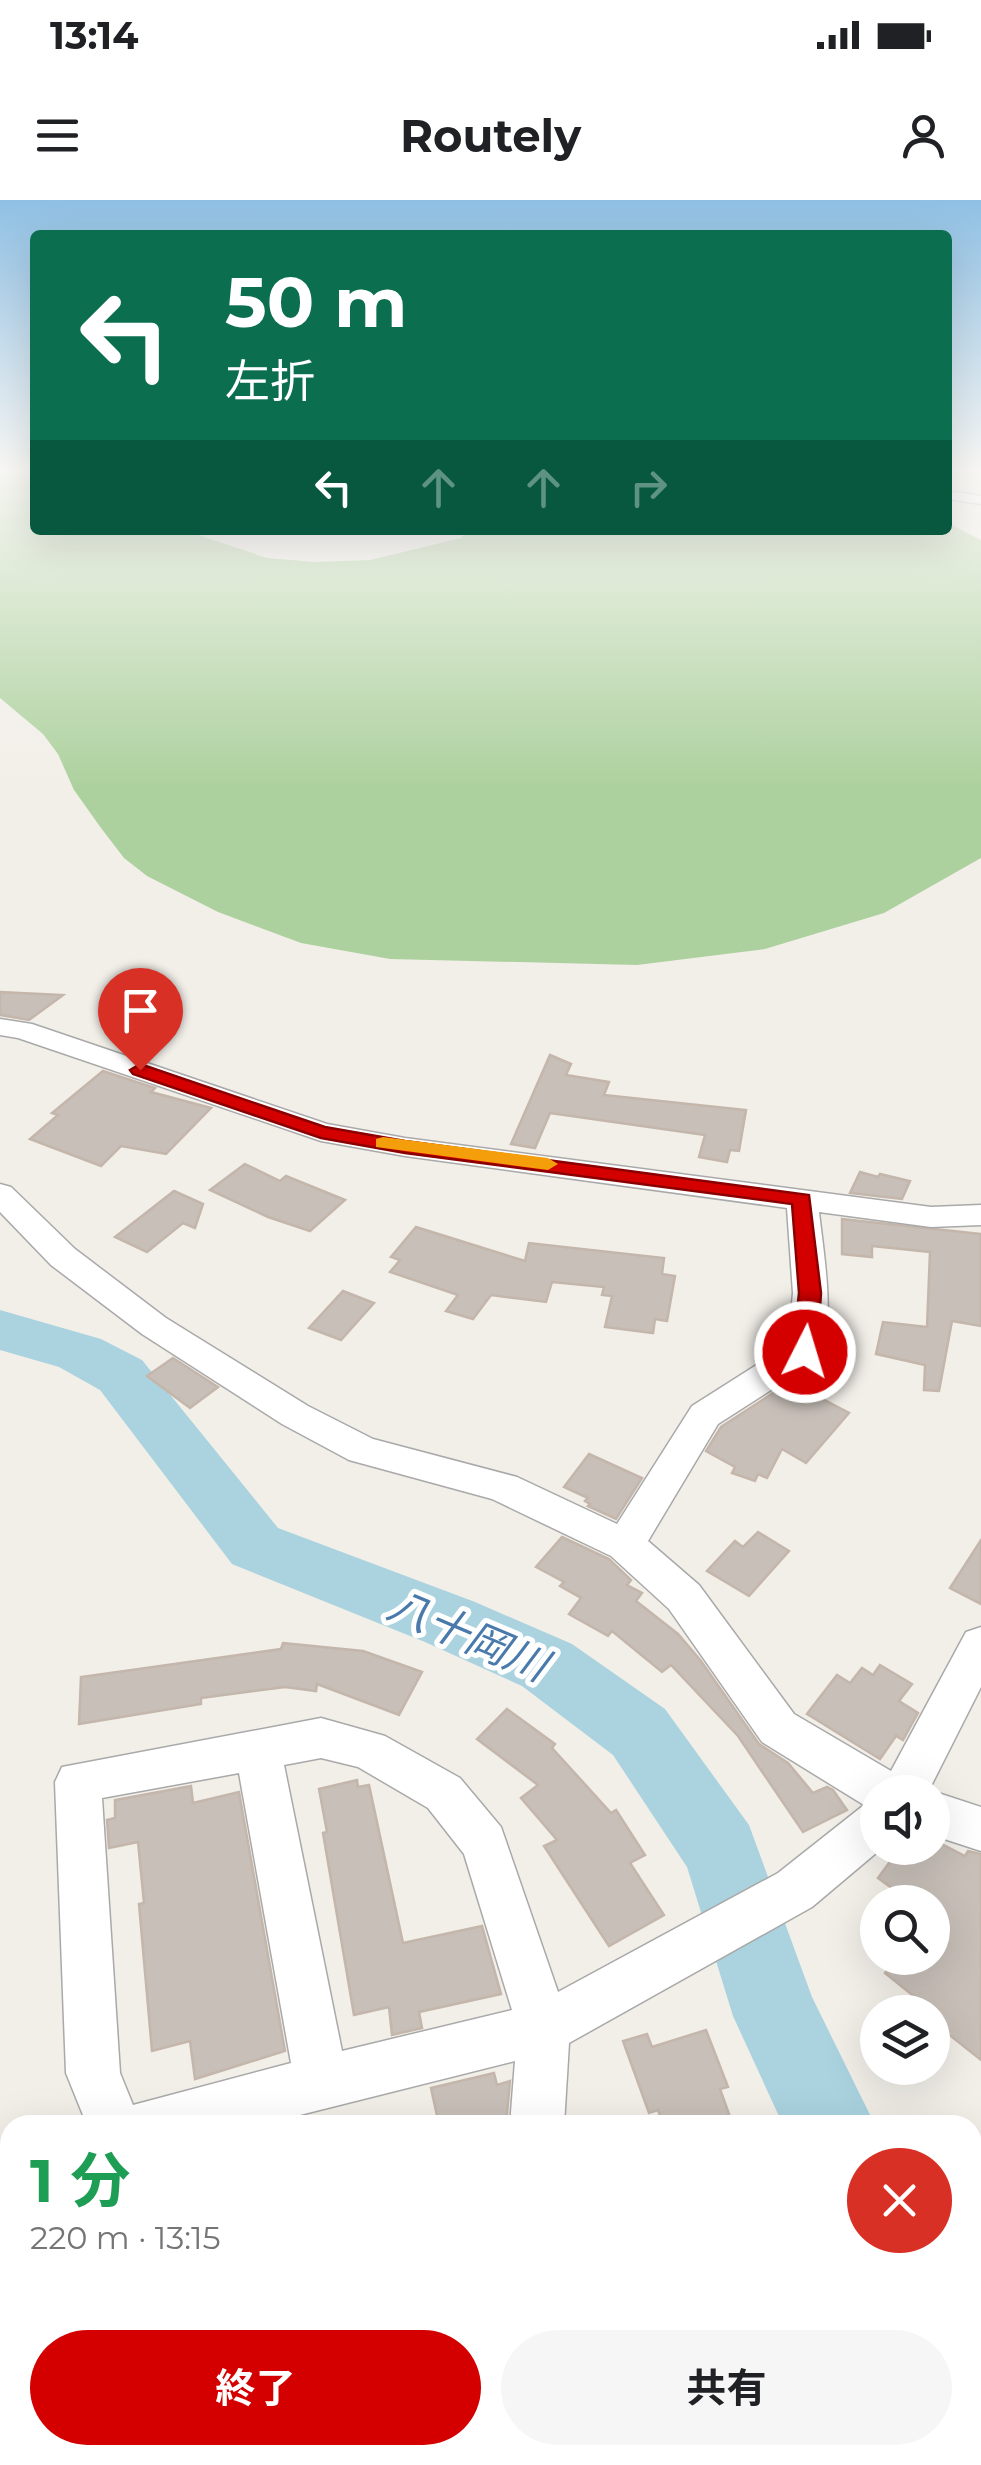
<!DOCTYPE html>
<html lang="ja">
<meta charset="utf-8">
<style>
body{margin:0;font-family:Montserrat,"Noto Sans JP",sans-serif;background:#f6f6f6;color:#202124;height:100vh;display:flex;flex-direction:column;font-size:38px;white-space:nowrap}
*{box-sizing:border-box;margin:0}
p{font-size:32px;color:#757577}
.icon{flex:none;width:55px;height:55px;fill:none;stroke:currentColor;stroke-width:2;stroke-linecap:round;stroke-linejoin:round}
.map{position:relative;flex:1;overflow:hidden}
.drawer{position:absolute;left:0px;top:1915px;width:982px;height:350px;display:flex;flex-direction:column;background:#fff;border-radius:30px 30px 0 0;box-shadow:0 10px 40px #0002}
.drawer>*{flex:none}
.banner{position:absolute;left:30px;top:30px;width:922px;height:305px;border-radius:10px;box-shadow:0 10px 40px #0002;background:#0b6e4f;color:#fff;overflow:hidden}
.controls{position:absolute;left:860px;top:1575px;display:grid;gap:20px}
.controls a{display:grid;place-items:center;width:90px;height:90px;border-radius:50%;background:#fff;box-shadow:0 10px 40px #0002;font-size:50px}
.pin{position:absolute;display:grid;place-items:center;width:85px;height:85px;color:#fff;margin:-102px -42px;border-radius:50% 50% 50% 0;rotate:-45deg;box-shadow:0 0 10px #0007}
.pin .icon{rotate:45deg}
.me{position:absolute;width:110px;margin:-55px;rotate:5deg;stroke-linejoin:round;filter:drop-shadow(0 0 8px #0008)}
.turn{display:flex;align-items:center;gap:35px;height:210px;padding:0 30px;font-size:45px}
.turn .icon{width:130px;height:130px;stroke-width:2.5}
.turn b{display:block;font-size:70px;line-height:85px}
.lanes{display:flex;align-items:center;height:95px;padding:0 30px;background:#0003;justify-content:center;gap:50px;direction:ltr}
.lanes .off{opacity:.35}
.round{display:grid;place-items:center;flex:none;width:105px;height:105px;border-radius:52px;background:#f6f6f6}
.headline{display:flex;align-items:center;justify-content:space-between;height:170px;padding:0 30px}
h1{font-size:60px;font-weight:700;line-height:75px;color:#1e9e55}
.primary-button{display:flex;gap:20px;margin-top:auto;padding:20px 30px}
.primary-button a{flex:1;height:115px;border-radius:60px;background:#d40000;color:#fff;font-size:40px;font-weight:700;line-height:115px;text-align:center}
.primary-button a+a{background:#f6f6f6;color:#202124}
.status{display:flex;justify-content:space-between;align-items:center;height:70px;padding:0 50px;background:#fff;direction:ltr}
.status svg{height:28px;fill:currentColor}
header{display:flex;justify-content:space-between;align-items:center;height:130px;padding:0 30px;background:#fff;font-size:45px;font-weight:700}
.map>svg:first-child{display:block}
</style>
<div class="status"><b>13:14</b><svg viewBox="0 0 49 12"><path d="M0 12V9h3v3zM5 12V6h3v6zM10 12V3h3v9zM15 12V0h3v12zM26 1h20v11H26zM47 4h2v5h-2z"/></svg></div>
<header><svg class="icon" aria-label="menu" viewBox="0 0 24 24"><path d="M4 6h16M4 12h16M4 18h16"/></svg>Routely<svg class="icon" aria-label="person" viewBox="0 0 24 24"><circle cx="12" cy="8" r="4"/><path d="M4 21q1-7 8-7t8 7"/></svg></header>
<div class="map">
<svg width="981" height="2265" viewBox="0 0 981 2265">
<rect width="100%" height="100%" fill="#f2efe9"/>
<!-- forest -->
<path fill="#add19e" d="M0,270H35V330H183L267,358L315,362L370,360L461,338L467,330H948V323L981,340V658L884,713L765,749L637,765L390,759L301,743L218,712L147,676L124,658L101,628L74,590L58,554L43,534L0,498Z"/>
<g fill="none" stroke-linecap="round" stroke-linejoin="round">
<!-- river -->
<g fill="#aad3df" fill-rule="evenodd">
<path d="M0,1110L101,1139L142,1160L278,1328L475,1402L572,1444L665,1509L749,1625L812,1797L875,1925H783L733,1816L687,1667L613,1555L522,1486L425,1442L232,1364L100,1190L59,1167L0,1150Z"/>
<path d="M972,2070L981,2074V2176L972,2173Z"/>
</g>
</g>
<!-- building -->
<g fill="#c7bfb8" stroke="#c4b6ab" stroke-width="2.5">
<path d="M0,792L63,795L29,820L0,815Z"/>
<path d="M550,855L571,864L566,875L609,882L604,895L746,910L739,951L730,950L727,962L699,957L705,935L550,913L535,948L511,944Z"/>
<path d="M103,871L155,888L151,892L211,908L166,954L121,946L101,966L30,939L58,915L52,913Z"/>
<path d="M245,964L280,981L286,976L345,1000L310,1031L268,1017L210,990Z"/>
<path d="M860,972L878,977L880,974L910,981L902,999L850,993Z"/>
<path d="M174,991L203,1004L195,1028L183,1023L147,1052L115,1037Z"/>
<path d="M842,1019L981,1034V1126L952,1121L939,1191L924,1190L925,1165L876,1154L883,1122L927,1127L930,1052L872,1046V1057L842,1054Z"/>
<path d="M416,1027L525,1061L529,1043L664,1058L662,1074L675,1076L667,1121L655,1119L653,1133L605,1127L612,1096L602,1095L604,1087L552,1082L546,1102L491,1095L473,1119L446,1111L458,1095L390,1072L400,1060L391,1057Z"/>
<path d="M343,1091L374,1103L341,1140L309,1128Z"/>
<path d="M173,1158L218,1187L190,1208L147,1176Z"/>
<path d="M790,1182L849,1213L806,1263L782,1249L767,1278L758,1274L755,1281L732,1273L735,1267L706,1251L721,1227Z"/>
<path d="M589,1254L642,1278L616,1319L588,1306L590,1304L585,1301L588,1298L564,1287Z"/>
<path d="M758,1332L789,1351L749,1396L707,1371L735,1341L743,1347Z"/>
<path d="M562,1337L609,1359L631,1380L627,1385L642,1393L636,1401L678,1434L701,1461L759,1544L788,1563L813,1593L827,1587L833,1590L847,1610L803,1632L738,1536L671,1465L662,1472L612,1431L608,1436L569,1414L581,1398L560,1386L564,1382L536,1367Z"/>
<path d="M981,1340V1404L950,1388Z"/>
<path d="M283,1443L363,1451L422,1472L399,1515L317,1484L316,1491L285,1487L201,1498V1504L79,1524L81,1477L281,1449Z"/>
<path d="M880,1465L912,1484L899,1501L918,1513L903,1540L896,1536L880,1559L807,1514L837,1475L850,1483L862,1468L873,1475Z"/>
<path d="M507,1509L555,1544L552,1548L611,1613L616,1610L645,1655L630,1663L664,1715L609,1746L544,1646L557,1640L521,1598L538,1585L477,1539Z"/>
<path d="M357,1580L358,1587L369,1585L403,1743L482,1726L501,1794L419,1812L422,1828L392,1835L389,1807L354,1815L323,1633L327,1632L319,1589Z"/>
<path d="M191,1586L193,1603L239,1592L285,1851L195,1879L190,1841L152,1851L139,1704L144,1703L138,1642L109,1648L107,1620L115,1618V1600Z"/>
<path d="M932,1639L965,1656L968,1651L981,1654V1860L932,1821L931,1810L885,1773L896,1758H932V1702H911L878,1678L900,1648H932Z"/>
<path d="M706,1830L728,1887L720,1889L733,1925H663L658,1910L649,1913L623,1841L647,1834L652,1847Z"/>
<path d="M494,1873L497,1885L510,1881L506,1925H439L431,1888Z"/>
</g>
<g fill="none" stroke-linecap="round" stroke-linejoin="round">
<defs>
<g id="street">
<path d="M948,291L981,296V304L948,299Z"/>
<path d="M0,819L32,824L327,924L405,938L931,1007L981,1005V1025L931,1027L819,1012C823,1050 837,1126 818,1160L718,1224L648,1341L699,1385L794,1514L891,1571L966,1432L981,1427V1487L928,1592H878V1648H882L812,1707L569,1843L564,1925H510L515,1861L260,1925H87L66,1873L55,1582L62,1567L321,1518L385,1536L460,1578L501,1627L558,1792L778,1673L864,1605L762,1542L669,1409L611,1356L492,1299L349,1260L282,1224L142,1134L51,1065L0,1012V984L11,987L75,1049L166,1118L308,1206L373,1239L517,1277L617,1324L692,1206L788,1145L793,1093L787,1008L405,956L321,941L18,838L0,835ZM321,1558L358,1567L428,1608L464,1654L512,1810L342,1851L284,1565ZM239,1573L291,1863L133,1905L120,1873L102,1598Z"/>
<path d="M932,1591L981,1607V1651L932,1635Z"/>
<path d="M581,2255H650L654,2265H586Z"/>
</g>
</defs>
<!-- street casing -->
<use href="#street" stroke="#a9a9a9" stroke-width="3"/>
<!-- street -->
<use href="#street" fill="#fff" fill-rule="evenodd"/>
</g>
<!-- sky -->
<linearGradient id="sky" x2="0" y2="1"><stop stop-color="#8fc0e4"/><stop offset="0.46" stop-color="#f9f8f5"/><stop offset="1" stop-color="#f9f8f5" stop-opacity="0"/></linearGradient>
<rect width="981" height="587" fill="url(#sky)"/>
<!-- route -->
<path fill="#d40000" stroke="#8a0000" stroke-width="2.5" d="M140,864L325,927L405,941L809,995L821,1093L817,1152L805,1159L793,1152L799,1093L792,1004L405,953L321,938L133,874L130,870Z"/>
<!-- slow -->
<path fill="#f59e0b" d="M383,937L548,958L558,964L548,970L376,947V939Z"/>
<g text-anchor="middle" stroke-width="10" stroke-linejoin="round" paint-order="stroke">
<!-- near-water labels -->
<g font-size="42" font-style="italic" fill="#4a7aab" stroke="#fff">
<text transform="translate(468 1435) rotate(23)" y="15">八十岡川</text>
</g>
</g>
</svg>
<div class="controls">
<a><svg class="icon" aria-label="sound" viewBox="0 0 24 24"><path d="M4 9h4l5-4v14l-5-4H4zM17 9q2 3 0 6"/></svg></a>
<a><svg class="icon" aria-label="search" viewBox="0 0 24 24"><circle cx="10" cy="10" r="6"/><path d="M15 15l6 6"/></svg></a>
<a><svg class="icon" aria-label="layers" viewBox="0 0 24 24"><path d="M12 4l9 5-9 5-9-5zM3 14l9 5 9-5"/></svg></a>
</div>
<div class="pin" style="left:140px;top:870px;background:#d93025"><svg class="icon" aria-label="arrive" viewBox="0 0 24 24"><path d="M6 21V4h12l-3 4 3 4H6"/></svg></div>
<svg class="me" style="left:805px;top:1152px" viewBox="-20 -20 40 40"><circle r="17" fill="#d40000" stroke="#fff" stroke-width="3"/><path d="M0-11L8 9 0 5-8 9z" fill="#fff"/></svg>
<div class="banner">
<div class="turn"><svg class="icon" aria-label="left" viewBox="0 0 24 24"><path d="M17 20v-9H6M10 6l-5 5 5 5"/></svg><div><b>50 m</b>左折</div></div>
<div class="lanes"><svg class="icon" aria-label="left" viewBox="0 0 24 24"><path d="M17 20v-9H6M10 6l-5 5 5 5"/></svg><svg class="icon off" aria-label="ahead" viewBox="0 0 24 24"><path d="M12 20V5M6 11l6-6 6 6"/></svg><svg class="icon off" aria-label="ahead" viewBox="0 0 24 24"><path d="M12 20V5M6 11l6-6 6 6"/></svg><svg class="icon off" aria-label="right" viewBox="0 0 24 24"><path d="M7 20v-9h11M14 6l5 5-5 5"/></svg></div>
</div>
<section class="drawer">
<div class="headline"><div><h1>1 分</h1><p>220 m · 13:15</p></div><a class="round" style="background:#d93025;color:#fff"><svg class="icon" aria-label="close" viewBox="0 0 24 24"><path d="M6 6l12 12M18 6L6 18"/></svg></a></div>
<div class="primary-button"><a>終了</a><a>共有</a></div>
</section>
</div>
